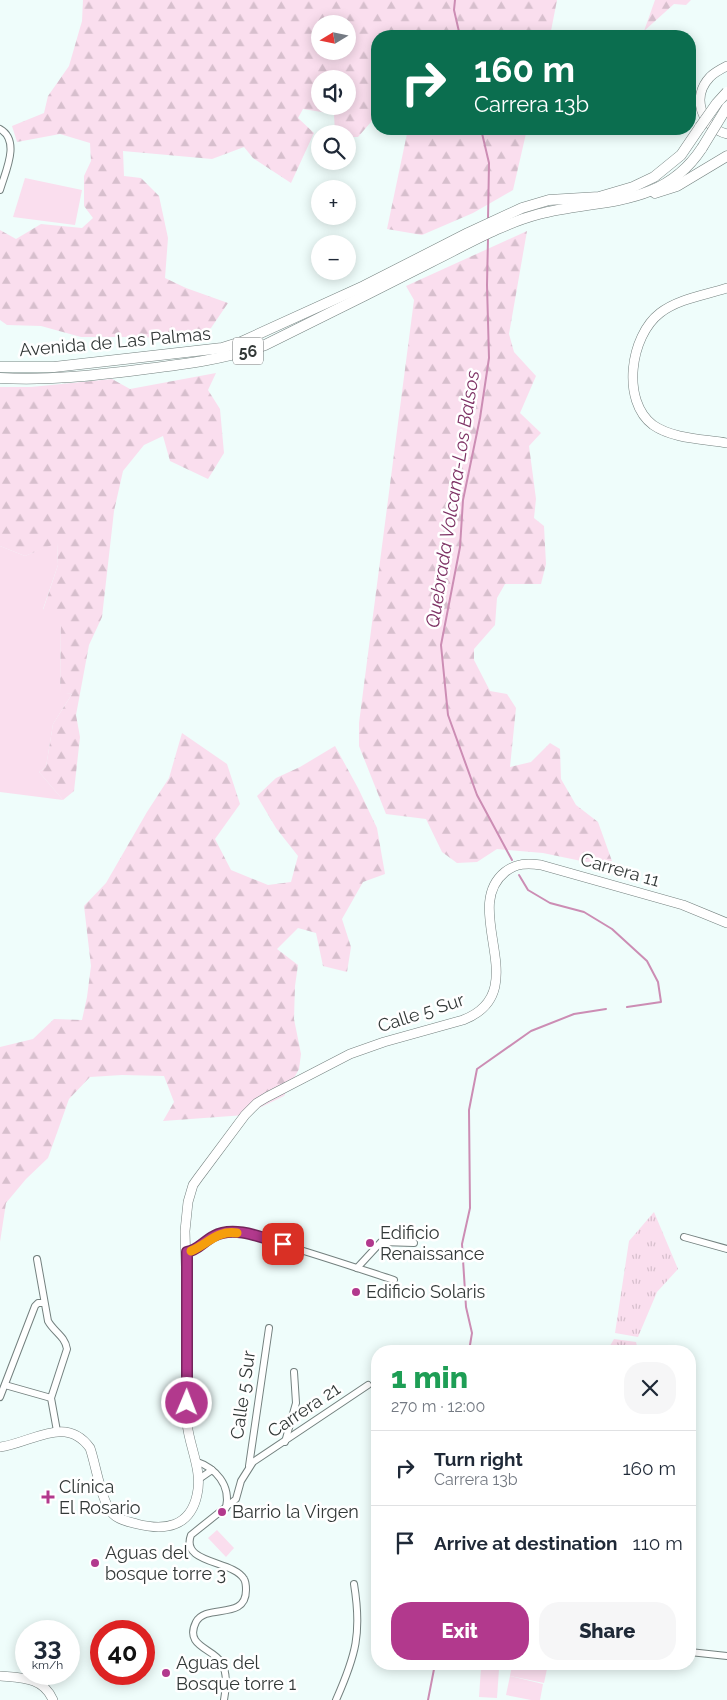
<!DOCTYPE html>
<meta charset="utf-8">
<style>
body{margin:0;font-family:Raleway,sans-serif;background:#f6f6f7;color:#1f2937;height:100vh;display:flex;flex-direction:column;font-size:19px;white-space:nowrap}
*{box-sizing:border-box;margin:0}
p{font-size:16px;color:#747a83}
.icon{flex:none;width:28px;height:28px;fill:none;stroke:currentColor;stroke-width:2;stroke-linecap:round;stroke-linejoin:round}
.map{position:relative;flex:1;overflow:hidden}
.panel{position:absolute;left:371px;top:1345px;width:325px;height:325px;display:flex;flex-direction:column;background:#fff;border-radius:20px;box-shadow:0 2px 12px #0003}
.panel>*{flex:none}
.hud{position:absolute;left:371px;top:30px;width:325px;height:105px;border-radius:20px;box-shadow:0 2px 12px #0003;background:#0b6e4f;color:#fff;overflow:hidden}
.needle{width:32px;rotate:260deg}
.fabs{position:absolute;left:311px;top:15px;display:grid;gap:10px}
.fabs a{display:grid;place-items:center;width:45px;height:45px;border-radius:50%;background:#fff;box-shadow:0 2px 12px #0003;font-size:25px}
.speed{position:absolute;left:15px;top:1620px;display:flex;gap:10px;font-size:25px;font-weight:700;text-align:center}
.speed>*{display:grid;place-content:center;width:65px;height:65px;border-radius:50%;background:#fff;box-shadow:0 2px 12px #0003;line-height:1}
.speed small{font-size:12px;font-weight:400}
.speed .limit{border:8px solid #d22;background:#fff;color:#111}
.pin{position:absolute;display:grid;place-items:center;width:42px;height:42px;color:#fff;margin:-21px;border-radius:10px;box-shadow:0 2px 8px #0006}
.me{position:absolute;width:55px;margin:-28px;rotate:1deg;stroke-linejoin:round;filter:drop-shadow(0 0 4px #0008)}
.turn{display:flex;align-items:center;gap:18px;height:105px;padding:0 20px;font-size:22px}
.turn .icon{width:65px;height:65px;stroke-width:2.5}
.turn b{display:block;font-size:35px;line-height:42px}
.round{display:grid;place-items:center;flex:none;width:52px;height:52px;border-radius:20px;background:#f6f6f7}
.overview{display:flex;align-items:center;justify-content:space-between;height:85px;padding:0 20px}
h1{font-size:30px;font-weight:800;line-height:38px;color:#1e9e55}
.cta{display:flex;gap:10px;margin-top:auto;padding:10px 20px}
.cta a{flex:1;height:58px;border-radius:20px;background:#b2398d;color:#fff;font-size:20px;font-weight:800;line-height:58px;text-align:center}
.cta a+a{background:#f6f6f7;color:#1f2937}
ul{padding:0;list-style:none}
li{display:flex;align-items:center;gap:15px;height:75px;padding:0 20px;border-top:1px solid #e0e1e3}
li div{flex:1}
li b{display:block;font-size:19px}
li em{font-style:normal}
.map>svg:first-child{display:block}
</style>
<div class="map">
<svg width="727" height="1700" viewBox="0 0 727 1700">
<defs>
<pattern id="forest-firs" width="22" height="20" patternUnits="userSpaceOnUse" patternTransform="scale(1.25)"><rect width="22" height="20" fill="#fadeee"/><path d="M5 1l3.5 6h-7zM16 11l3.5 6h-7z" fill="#d7bfcd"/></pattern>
<pattern id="park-tufts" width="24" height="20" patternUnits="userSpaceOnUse" patternTransform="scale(1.25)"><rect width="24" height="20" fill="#fadeee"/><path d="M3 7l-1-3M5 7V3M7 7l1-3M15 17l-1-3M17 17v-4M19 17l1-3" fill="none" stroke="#d7bfcd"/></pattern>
</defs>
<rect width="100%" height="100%" fill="#effdfb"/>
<!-- green -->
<g fill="#fadeee">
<path d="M25,178L82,190L75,225L13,217Z"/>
<path d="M57,542L58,565L43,609L61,621L60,692L72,694L53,724L46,767L39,772L63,800L0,792V546L25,556Z"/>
<path d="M217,1530L234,1548L226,1557L208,1538Z"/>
<path d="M512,1664H548L544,1683L510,1676Z"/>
<path d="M481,1668L499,1669L497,1698L479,1697Z"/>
<path d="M510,1676L543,1684L540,1700H531L506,1695Z"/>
</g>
<!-- forest -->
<g fill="url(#forest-firs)" fill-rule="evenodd">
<path d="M83,0H557L550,36H378L377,115L358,137H348V134H335L334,114L303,109L298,118L314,133L291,183L253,158L244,147L212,159L123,151L124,176L141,178L159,196L168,238L165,278L186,288L228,303L211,328L190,342L145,337H81L41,326L7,325L0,320V230L16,239L41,224L82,228L93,218L84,206V176L91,161L90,143L60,134L17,142L12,126L44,113L48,96L69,66L82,21ZM320,24H348V51H320ZM320,79H348V106H320Z"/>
<path d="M655,0H691L686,5L674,4L644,31Z"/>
<path d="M408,129H527L513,190L473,213L422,235L387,229Z"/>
<path d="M527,231L509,334L514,352L536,376L520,413L541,433L529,446L536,499L534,518L544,526L546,564L541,584H505L497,598L495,625L474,649V660L490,691L507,694L516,708L510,767L531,762L550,743L560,749L561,779L576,805L598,822L612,861L586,862L543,853L497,849L477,862L457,863L442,852L426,819L386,814L359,746V723L414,300L406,286Z"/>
<path d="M216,373L208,390L220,409L224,453L208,479L170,461L163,436L144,445L123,471L114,511L102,617L89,645L76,715L80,737L74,791L63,800L39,772L46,767L53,724L72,694L60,693L61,622L43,610L58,565L57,543L25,556L0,546V387H31L112,379L130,389Z"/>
<path d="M182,733L227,764L240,804L215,839L231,870L268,885L291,882L298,856L276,828L257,796L276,778L300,767L335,746L358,788L377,828L385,874L363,882L342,919L351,947L347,972L323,966L316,933L298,928L277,949L298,965L295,986L294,1019L301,1054L299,1069L284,1096L245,1115L163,1121L174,1102L164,1076L122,1075L90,1077L69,1099L48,1158L26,1179L6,1203L0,1242V1047L33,1039L54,1019L82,1020L87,997L91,966L84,906L106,883L147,812L169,778Z"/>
</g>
<!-- park -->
<g fill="url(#park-tufts)">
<path d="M654,1212L678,1269L657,1292L638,1337L615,1333L629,1241Z"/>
<path d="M614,1339L636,1342L638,1351H607Z"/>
</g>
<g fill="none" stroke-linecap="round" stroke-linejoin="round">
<!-- stream -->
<g stroke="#cc8db4" stroke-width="2">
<path d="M455,0L454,10L460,36"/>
<path d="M481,129L489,163L488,220"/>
<path d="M488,238L487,285L489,358L480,418L463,500L460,547L441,645L448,715L477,795L512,860"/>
<path d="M519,875L528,890L550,903L584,912L612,929L647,961L658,982L661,1002L627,1007"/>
<path d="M469,1351L472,1333L466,1307L462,1244L470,1208L469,1110L477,1069L531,1031L574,1014L606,1009"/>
<path d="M428,1700L435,1664"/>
</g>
<defs>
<g id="street">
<path d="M0,129C21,141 5,172 0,190"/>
<path d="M684,1237L727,1249"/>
<path d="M187,1252C201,1249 210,1235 224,1232C241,1229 268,1240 284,1245C321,1256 357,1268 394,1280"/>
<path d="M37,1259L48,1321C54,1332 65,1336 67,1349L51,1398L57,1431"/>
<path d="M357,1268L381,1242L414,1243"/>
<path d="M5,1385L51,1398"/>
<path d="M0,1397L35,1306L38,1303H44"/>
<path d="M285,1442L296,1403L294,1372"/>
<path d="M195,1461C216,1468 231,1485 226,1508"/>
<path d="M249,1466L269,1328"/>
<path d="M199,1479L212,1470"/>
<path d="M690,1652L727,1656"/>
<path d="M224,1700C226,1688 228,1673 221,1662C212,1648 184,1646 196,1622C206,1603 246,1621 246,1590C246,1587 246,1582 244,1579C233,1560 180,1564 191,1535L236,1499L241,1481L253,1462L368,1385"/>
<path d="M336,1700C356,1655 362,1633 354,1584"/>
</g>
<g id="secondary">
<path d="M727,66C721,69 715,72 710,77C691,97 701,127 727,134"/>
<path d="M727,288C705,295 678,299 660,313C630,336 621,401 653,425C673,439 704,439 727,443"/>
<path d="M0,1447C32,1443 66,1414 90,1448C96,1465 101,1502 113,1514C119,1520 129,1522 137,1524C165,1531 190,1527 197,1495C203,1471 189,1446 187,1423L188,1338L185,1231L188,1202L193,1185L198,1178L245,1115L257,1103L267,1097L350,1054L384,1042L463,1020C536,992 459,909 505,872C516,863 528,863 541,865L683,905L727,923"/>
<path d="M0,1676C22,1678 43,1677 53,1700"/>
</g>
<g id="primary">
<path d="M655,193L677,186L727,156"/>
<path d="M0,367H54L222,348L241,342L364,286L468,233L522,208L549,200L599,197L633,187L654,177L681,155L700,127"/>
<path d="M0,378C49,381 96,375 145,369C186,364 226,359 265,345C320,318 376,290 431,262C466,245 501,224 539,214C600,198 662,209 702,148"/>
</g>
</defs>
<!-- street casing -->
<use href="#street" stroke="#74817f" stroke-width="8"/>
<!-- secondary casing -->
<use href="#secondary" stroke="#74817f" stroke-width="10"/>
<!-- primary casing -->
<use href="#primary" stroke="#74817f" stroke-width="11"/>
<!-- street -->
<use href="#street" stroke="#fff" stroke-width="6"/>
<!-- secondary -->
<use href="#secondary" stroke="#fff" stroke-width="9"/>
<!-- primary -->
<use href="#primary" stroke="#fff" stroke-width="10"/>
<defs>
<g id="primary-bridge">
<path d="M700,127L717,103L727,92"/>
<path d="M702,148L727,107"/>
</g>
</defs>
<!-- primary-bridge casing -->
<use href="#primary-bridge" stroke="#74817f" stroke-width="11" stroke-linecap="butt"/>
<!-- primary-bridge -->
<use href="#primary-bridge" stroke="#fff" stroke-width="10"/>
</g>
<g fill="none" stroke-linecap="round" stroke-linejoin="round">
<defs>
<path id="route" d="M187,1403V1252C198,1250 204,1241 214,1236C234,1225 263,1238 283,1244"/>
</defs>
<!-- route casing -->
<use href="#route" stroke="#74255c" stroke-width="12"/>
<!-- route -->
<use href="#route" stroke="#b2398d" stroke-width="9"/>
<!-- slow -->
<path stroke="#f59e0b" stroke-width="9" d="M191,1251C208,1244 217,1230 237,1233"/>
</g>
<!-- markers -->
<g fill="#b2398d" stroke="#fff" stroke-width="2">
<circle cx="370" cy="1243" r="5"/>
<circle cx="356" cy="1292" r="5"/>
<path d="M45.5 1489.5h5v5h5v5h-5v5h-5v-5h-5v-5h5z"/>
<circle cx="222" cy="1512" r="5"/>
<circle cx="95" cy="1563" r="5"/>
<circle cx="166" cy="1673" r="5"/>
</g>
<g text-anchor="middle" stroke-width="5" stroke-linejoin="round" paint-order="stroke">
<!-- shield labels -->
<rect fill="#fff" stroke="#707474" stroke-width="1" x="233" y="337.5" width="30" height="27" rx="4"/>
<g font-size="16" font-weight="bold" fill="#333938">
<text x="248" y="357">56</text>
</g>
<!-- street labels -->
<g font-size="18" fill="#333938" stroke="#fff">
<text transform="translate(115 342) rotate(-5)" y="6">Avenida de Las Palmas</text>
<text transform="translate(620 870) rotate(16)" y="6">Carrera 11</text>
<text transform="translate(421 1013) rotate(-18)" y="6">Calle 5 Sur</text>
<text transform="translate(243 1395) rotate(-82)" y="6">Calle 5 Sur</text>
<text transform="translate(304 1410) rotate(-34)" y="6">Carrera 21</text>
</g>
<!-- poi labels -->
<g font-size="18" fill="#333938" stroke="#fff" text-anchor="start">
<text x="380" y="1239">Edificio<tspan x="380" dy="21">Renaissance</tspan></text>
<text x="366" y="1298">Edificio Solaris</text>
<text x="59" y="1493">Clínica<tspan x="59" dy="21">El Rosario</tspan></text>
<text x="232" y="1518">Barrio la Virgen</text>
<text x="105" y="1559">Aguas del<tspan x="105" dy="21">bosque torre 3</tspan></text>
<text x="176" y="1669">Aguas del<tspan x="176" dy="21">Bosque torre 1</tspan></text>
</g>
<!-- water labels -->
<g font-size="19" font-style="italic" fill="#7e3265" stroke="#fff">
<text transform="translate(452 499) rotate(-81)" y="7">Quebrada Volcana-Los Balsos</text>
</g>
</g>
</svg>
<div class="fabs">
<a><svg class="needle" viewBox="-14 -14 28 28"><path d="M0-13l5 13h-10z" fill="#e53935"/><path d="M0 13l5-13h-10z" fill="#747a83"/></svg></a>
<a><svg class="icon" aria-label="sound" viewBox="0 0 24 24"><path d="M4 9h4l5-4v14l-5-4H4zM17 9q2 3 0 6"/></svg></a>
<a><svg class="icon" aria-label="search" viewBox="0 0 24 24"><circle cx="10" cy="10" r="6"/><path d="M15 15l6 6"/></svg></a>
<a>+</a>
<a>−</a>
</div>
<div class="speed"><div>33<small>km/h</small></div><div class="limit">40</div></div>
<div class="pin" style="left:283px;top:1244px;background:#d93025"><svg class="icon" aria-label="arrive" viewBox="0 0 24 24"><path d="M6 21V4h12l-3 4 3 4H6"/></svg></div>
<svg class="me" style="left:187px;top:1403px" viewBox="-20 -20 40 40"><circle r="17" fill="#b2398d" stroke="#fff" stroke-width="3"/><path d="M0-11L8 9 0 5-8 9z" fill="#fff"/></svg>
<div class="hud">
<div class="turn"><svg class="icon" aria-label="right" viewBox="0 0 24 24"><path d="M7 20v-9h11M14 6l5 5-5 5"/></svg><div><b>160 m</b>Carrera 13b</div></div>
</div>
<section class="panel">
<div class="overview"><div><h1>1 min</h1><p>270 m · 12:00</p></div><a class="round"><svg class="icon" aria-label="close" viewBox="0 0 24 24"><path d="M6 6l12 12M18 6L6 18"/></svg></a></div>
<ul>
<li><svg class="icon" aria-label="right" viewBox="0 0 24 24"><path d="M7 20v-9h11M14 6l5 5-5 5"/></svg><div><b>Turn right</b><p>Carrera 13b</p></div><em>160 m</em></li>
<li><svg class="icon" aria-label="arrive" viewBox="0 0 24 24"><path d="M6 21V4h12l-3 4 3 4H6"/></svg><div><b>Arrive at destination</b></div><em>110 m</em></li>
</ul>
<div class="cta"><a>Exit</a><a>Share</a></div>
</section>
</div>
